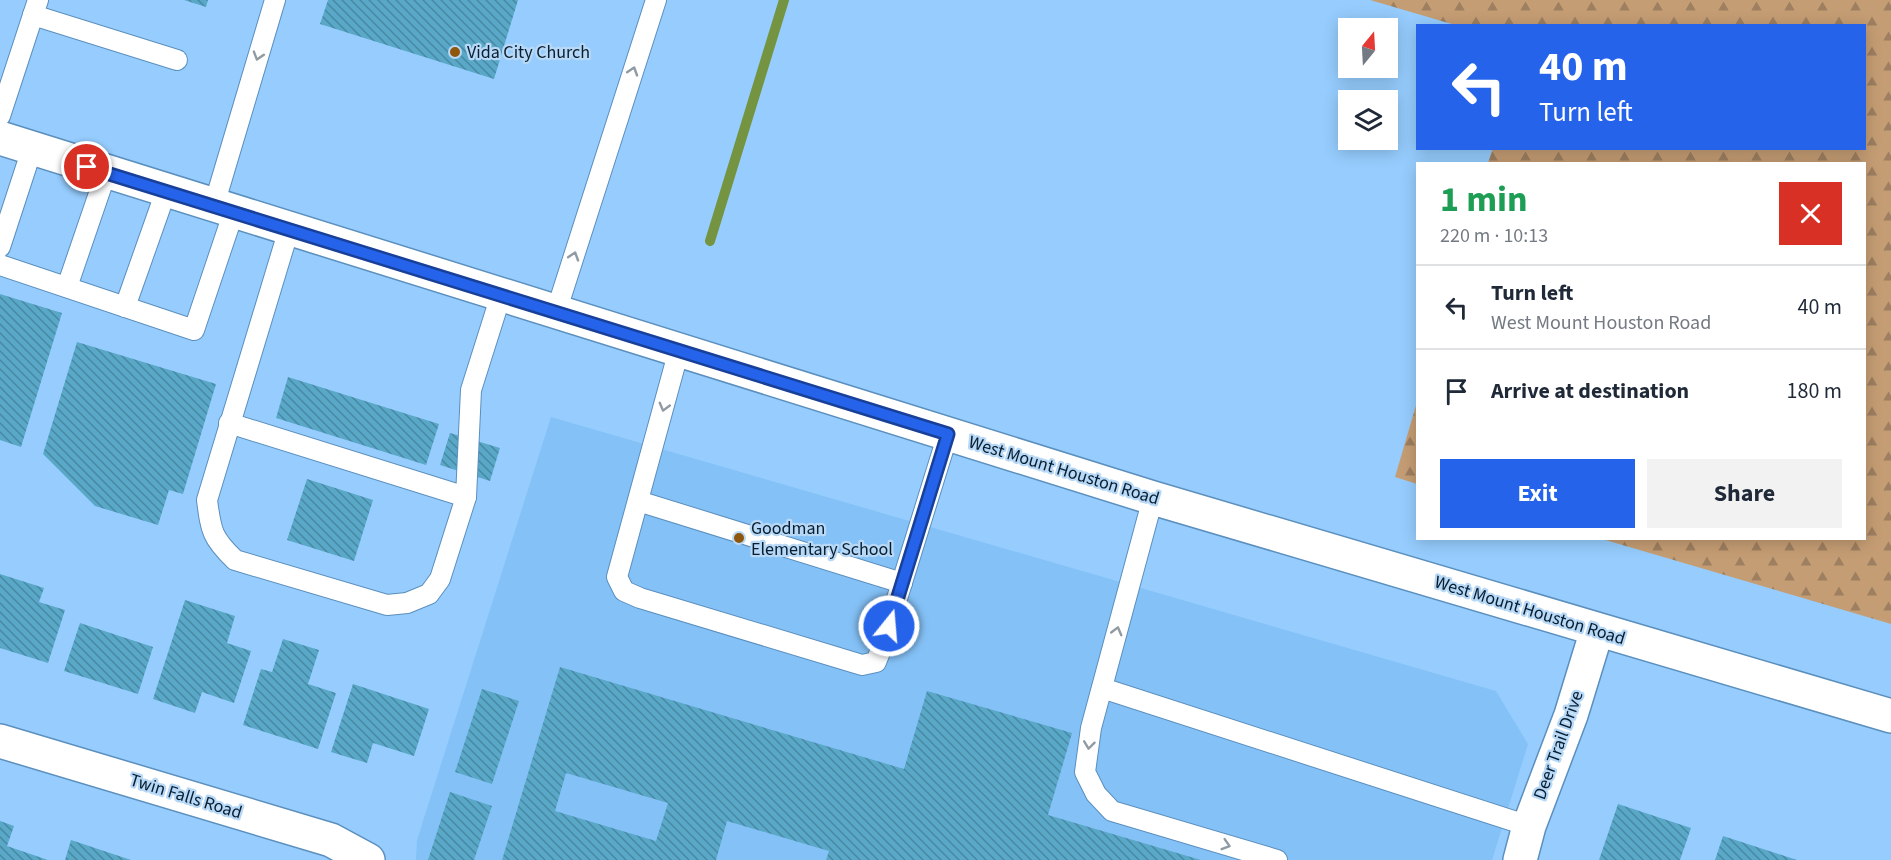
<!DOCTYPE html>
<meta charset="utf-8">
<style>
body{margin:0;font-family:"Source Sans 3",sans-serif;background:#f2f2f3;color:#1f2937;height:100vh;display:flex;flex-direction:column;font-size:22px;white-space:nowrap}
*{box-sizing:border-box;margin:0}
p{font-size:20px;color:#747a83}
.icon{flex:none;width:33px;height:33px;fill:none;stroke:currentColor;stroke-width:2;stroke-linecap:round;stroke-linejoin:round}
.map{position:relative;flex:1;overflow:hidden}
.sheet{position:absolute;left:1416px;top:162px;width:450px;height:378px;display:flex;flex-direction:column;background:#fff;border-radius:0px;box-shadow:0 3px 15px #0003}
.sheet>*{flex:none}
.banner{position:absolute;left:1416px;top:24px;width:450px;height:126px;border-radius:0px;box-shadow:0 3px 15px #0003;background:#2563eb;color:#fff;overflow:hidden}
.needle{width:39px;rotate:18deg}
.buttons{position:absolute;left:1338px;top:18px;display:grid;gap:12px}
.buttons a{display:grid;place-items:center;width:60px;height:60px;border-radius:0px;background:#fff;box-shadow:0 3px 15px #0003;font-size:30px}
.pin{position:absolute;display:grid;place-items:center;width:51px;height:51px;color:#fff;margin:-26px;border:3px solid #fff;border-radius:50%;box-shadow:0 2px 6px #0007}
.me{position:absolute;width:66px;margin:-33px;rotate:17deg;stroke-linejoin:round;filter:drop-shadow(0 0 4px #0008)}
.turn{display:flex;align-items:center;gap:21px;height:126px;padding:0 24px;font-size:27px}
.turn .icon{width:78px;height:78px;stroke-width:2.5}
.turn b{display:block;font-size:42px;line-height:51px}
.round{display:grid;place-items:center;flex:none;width:63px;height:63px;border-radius:0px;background:#f2f2f3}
.overview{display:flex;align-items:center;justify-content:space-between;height:102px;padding:0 24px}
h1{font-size:36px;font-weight:700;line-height:45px;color:#1e9e55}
.action{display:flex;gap:12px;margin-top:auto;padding:12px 24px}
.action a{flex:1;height:69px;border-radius:0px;background:#2563eb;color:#fff;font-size:24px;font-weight:700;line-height:69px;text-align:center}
.action a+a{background:#f2f2f3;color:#1f2937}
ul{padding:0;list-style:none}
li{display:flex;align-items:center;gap:18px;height:84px;padding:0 24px;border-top:2px solid #e0e1e3}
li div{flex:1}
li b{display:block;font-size:22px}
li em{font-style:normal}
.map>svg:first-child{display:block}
</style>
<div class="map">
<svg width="1891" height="860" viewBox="0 0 1891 860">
<defs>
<pattern id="forest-firs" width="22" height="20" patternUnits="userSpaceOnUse" patternTransform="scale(1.5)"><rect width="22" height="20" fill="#c59d74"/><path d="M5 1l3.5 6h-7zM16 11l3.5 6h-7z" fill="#9e7f60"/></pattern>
<pattern id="building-back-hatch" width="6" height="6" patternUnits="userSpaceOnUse" patternTransform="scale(1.5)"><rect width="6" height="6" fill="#59a8c8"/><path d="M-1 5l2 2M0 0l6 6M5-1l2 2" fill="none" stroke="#4888a3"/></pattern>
</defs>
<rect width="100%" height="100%" fill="#96cdfe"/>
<!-- built -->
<path fill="#84c1f7" d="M551,417L1496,691L1528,744L1492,860H416L417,840Z"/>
<!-- forest -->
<g fill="url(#forest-firs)">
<path d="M1370,0H1891V624L1602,539L1864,538V164L1488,163L1493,148H1864V26L1455,25Z"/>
<path d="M1417,402V484L1395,477Z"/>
</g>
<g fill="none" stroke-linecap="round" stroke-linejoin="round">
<!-- stream -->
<path stroke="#749442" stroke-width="10" d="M710,241L784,0"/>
</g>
<!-- building -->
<g fill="url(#building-back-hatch)" fill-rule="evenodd">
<path d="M184,0H208L206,7Z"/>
<path d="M328,0H518L494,79L320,24Z"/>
<path d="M0,294L62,313L21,447L0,440Z"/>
<path d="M77,342L216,384L183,494L169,490L158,525L95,506L43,454Z"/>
<path d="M288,377L439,424L426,465L276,418Z"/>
<path d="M450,433L500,448L490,481L440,465Z"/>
<path d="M307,479L373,500L354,561L287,540Z"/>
<path d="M0,574L44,588L39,602L65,610L48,663L0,648Z"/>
<path d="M185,600L235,616L227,643L251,651L234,703L202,692L195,713L153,699Z"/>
<path d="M80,623L153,647L138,694L64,671Z"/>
<path d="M283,639L319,650L308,684L336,693L318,749L243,725L261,669L272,672Z"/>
<path d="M560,667L904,769L927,691L1072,733L1048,815L1201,860H826L829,851L727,821L716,860H502ZM566,773L668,803L656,841L555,811Z"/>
<path d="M353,684L429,709L414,756L373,743L367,763L331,752Z"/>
<path d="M482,689L519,701L492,784L455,772Z"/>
<path d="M450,792L492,806L474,860H428Z"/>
<path d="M1618,804L1691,828L1680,860H1599Z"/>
<path d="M0,821L14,826L7,846L48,860H0Z"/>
<path d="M1723,836L1797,860H1715Z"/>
<path d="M71,840L131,860H65Z"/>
</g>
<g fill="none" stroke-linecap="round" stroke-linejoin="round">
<defs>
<g id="lane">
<path d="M33,15L177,60"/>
<path d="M0,116L38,0"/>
<path d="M214,205L275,0"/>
<path d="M289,229L207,500C211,531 212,538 235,560L387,605L407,603L429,594L440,579L466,497L471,390L501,295"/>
<path d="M0,247L32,149"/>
<path d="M0,265L194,330L234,211"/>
<path d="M67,287L106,173"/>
<path d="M125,307L166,191"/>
<path d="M556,312L656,0"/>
<path d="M679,350L617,577L624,591L640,598L862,665L876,662L882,647L948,434"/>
<path d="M229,423L466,497"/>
<path d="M1153,498L1091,728L1085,772L1096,794L1112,811L1277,860"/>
<path d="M638,501L902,583"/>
<path d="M1102,688L1529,826"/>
</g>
<g id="street">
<path d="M0,741L331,840L368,860"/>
<path d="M1520,860L1529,826L1571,715L1597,630"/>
</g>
<path id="primary" d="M0,138L1153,498L1891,716"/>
</defs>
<!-- lane casing -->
<use href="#lane" stroke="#5b8fbd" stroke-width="22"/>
<!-- street casing -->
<use href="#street" stroke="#5b8fbd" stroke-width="36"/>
<!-- primary casing -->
<use href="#primary" stroke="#5b8fbd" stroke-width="36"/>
<!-- lane -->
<use href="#lane" stroke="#fff" stroke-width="20"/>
<!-- street -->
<use href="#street" stroke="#fff" stroke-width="33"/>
<!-- primary -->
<use href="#primary" stroke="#fff" stroke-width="33"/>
</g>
<!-- one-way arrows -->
<defs><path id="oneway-chevron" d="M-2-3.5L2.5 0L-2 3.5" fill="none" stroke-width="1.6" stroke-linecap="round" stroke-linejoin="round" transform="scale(1.5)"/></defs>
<g stroke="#909aa2">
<use href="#oneway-chevron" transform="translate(258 56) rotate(107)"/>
<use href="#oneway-chevron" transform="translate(633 71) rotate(-72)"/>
<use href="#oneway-chevron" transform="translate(574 256) rotate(-72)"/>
<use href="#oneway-chevron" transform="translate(664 407) rotate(105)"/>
<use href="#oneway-chevron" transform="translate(1117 631) rotate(-75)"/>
<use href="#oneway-chevron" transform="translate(1089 745) rotate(97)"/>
<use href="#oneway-chevron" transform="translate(1226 845) rotate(17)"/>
</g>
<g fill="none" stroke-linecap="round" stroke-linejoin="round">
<defs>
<path id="route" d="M87,167L948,434L889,626"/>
</defs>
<!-- route casing -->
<use href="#route" stroke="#184099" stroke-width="15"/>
<!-- route -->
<use href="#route" stroke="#2563eb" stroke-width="10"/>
</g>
<!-- markers -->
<g fill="#8e570c" stroke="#b7d8f6" stroke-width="2">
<circle cx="455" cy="52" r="6"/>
<circle cx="739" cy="538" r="6"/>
</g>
<g text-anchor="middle" stroke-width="4.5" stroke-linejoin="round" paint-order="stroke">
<!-- poi labels -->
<g font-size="18" fill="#081e30" stroke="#b7d8f6" text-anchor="start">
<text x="467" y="58">Vida City Church</text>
<text x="751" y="534">Goodman<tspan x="751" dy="21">Elementary School</tspan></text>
</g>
<!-- street labels -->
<g font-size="18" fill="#081e30" stroke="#b7d8f6">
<text transform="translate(1064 470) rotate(17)" y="6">West Mount Houston Road</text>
<text transform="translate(1530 610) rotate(17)" y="6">West Mount Houston Road</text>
<text transform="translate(1558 745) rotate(-70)" y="6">Deer Trail Drive</text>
<text transform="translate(186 796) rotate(17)" y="6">Twin Falls Road</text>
</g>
</g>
</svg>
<div class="buttons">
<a><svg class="needle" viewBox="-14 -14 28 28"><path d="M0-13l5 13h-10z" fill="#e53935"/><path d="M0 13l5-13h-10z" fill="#747a83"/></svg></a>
<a><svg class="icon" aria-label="layers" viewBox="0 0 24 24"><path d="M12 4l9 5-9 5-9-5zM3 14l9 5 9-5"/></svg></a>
</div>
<div class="pin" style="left:87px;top:167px;background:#d93025"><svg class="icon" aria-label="arrive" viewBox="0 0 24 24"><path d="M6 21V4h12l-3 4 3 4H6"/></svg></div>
<svg class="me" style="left:889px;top:626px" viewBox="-20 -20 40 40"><circle r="17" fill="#2563eb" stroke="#fff" stroke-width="3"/><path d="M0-11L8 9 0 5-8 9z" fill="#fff"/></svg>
<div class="banner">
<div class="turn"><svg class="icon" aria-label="left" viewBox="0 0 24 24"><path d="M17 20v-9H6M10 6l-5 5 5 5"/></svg><div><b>40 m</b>Turn left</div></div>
</div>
<section class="sheet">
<div class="overview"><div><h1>1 min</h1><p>220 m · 10:13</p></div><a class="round" style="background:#d93025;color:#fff"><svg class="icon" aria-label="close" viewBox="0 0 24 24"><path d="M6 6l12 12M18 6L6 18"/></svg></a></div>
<ul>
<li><svg class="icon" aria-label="left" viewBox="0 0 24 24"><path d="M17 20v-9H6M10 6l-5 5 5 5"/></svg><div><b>Turn left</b><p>West Mount Houston Road</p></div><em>40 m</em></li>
<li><svg class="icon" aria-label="arrive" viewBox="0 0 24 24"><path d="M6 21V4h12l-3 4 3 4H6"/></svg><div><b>Arrive at destination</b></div><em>180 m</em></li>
</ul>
<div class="action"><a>Exit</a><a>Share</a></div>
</section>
</div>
